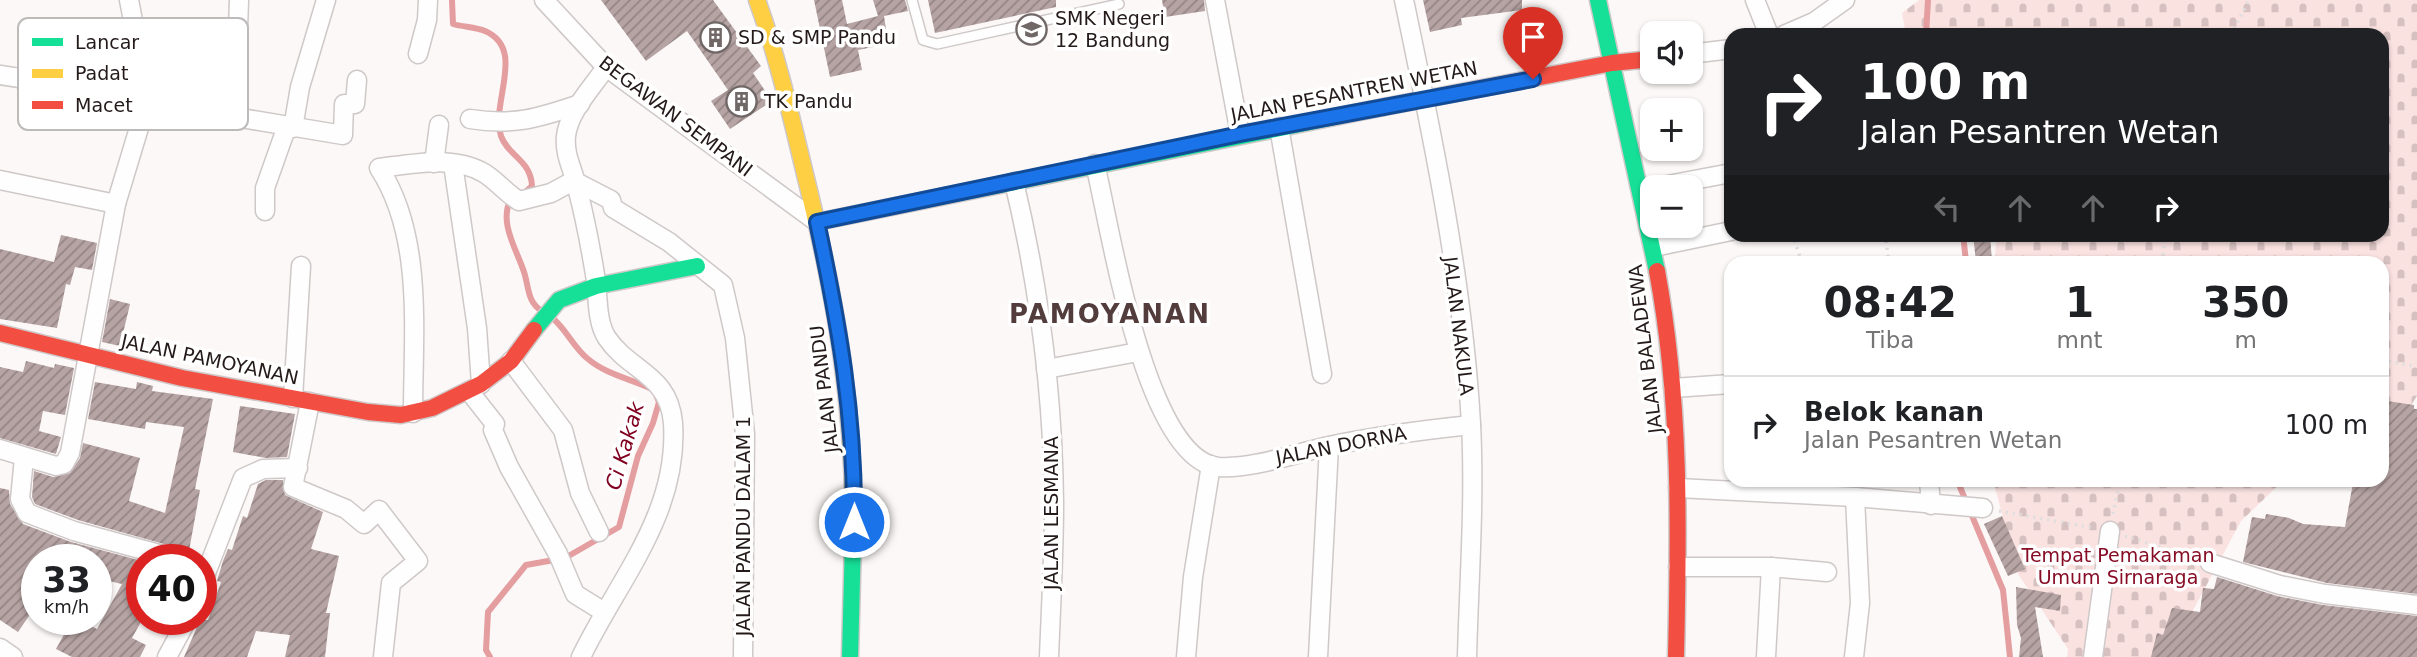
<!DOCTYPE html>
<html lang="id">
<meta charset="utf-8">
<style>
body{margin:0;font-family:"DejaVu Sans",sans-serif;background:#f2f2f2;color:#202124;height:100vh;display:flex;flex-direction:column;font-size:26px;white-space:nowrap}
*{box-sizing:border-box;margin:0}
p{font-size:23px;color:#757577}
.icon{flex:none;width:38px;height:38px;fill:none;stroke:currentColor;stroke-width:2;stroke-linecap:round;stroke-linejoin:round}
.map{position:relative;flex:1;overflow:hidden}
.side{position:absolute;left:1724px;top:256px;width:665px;height:231px;display:flex;flex-direction:column;background:#fff;border-radius:21px;box-shadow:0 2px 5px #0004}
.side>*{flex:none}
.top-card{position:absolute;left:1724px;top:28px;width:665px;height:214px;border-radius:21px;box-shadow:0 2px 5px #0004;background:#202124;color:#fff;overflow:hidden}
.controls{position:absolute;left:1640px;top:21px;display:grid;gap:14px}
.controls a{display:grid;place-items:center;width:63px;height:63px;border-radius:14px;background:#fff;box-shadow:0 2px 5px #0004;font-size:35px}
.speed{position:absolute;left:21px;top:544px;display:flex;gap:14px;font-size:35px;font-weight:700;text-align:center}
.speed>*{display:grid;place-content:center;width:91px;height:91px;border-radius:50%;background:#fff;box-shadow:0 2px 5px #0004;line-height:1}
.speed small{font-size:18px;font-weight:400}
.speed .limit{border:10px solid #d22;background:#fff;color:#111}
.pin{position:absolute;display:grid;place-items:center;width:60px;height:60px;color:#fff;margin:-72px -30px;border-radius:50% 50% 50% 0;rotate:-45deg;box-shadow:0 0 7px #0007}
.pin .icon{rotate:45deg}
.me{position:absolute;width:77px;margin:-38px;rotate:0deg;stroke-linejoin:round;filter:drop-shadow(0 0 5px #0008)}
.turn{display:flex;align-items:center;gap:24px;height:147px;padding:0 21px;font-size:32px}
.turn .icon{width:91px;height:91px;stroke-width:2.5}
.turn b{display:block;font-size:49px;line-height:60px}
.lanes{display:flex;align-items:center;height:66px;padding:0 21px;background:#0003;justify-content:center;gap:35px;direction:ltr}
.lanes .off{opacity:.35}
.eta{display:flex;justify-content:space-evenly;align-items:center;height:119px;text-align:center}
.eta b{font-size:42px;font-weight:700;line-height:49px}
ul{padding:0;list-style:none}
li{display:flex;align-items:center;gap:21px;height:98px;padding:0 21px;border-top:2px solid #e0e0e0}
li div{flex:1}
li b{display:block;font-size:26px}
li em{font-style:normal}
.map>svg:first-child{display:block}
</style>
<div class="map">
<svg width="2417" height="657" viewBox="0 0 2417 657">
<defs>
<pattern id="cemetery-stones" width="16" height="16" patternUnits="userSpaceOnUse" patternTransform="scale(1.75)"><rect width="16" height="16" fill="#fae2e1"/><path d="M2 7V4a2 2 0 0 1 4 0v3zM10 15v-3a2 2 0 0 1 4 0v3z" fill="#d6c1c0"/></pattern>
<pattern id="building-hatch" width="6" height="6" patternUnits="userSpaceOnUse" patternTransform="scale(1.75)"><rect width="6" height="6" fill="#b6a3a3"/><path d="M-1 1l2-2M0 6l6-6M5 7l2-2" fill="none" stroke="#948484"/></pattern>
</defs>
<rect width="100%" height="100%" fill="#fcf8f7"/>
<!-- cemetery -->
<g fill="url(#cemetery-stones)">
<path d="M1919,0H2417V396L2382,451V262H1995L1996,235L2382,234V35H1906L1902,13Z"/>
<path d="M1993,480H2284L2241,521L2168,657H2067L2068,649L2018,574Z"/>
</g>
<g fill="none" stroke-linecap="round" stroke-linejoin="round">
<!-- stream -->
<g stroke="#e49ea0" stroke-width="6">
<path d="M452,0L453,24C463,27 476,27 485,31C527,49 490,103 501,136C508,156 531,160 532,186L522,195"/>
<path d="M1926,35L1928,0"/>
<path d="M511,199C498,222 517,250 524,272C529,287 527,302 542,311"/>
<path d="M1963,234L1966,262"/>
<path d="M1961,480L1960,487L2003,590L2010,657"/>
<path d="M490,657L486,650L488,612L526,565L565,558L619,527L638,456L653,423L659,402L654,390C632,379 607,375 588,359C573,347 565,327 551,317"/>
</g>
</g>
<!-- building -->
<g fill="url(#building-hatch)">
<path d="M601,0H713L761,66L753,73L772,101L730,129L711,101L728,90L687,31L646,61Z"/>
<path d="M814,0H842L847,24L878,16L873,0H905L908,11L884,16L886,29L876,34L878,46L858,50L862,70L830,77Z"/>
<path d="M928,0H1056V7L935,33Z"/>
<path d="M1162,0H1204L1205,11L1165,17Z"/>
<path d="M1423,0H1522V10L1461,18L1462,25L1430,32Z"/>
<path d="M1973,234H1990L1992,262H1976Z"/>
<path d="M61,235L97,243L92,270L75,267L70,285L66,284L57,328L0,319V249L54,262Z"/>
<path d="M110,299L130,304L120,346L102,342Z"/>
<path d="M26,361L54,368L55,364L74,368L65,415L43,411L39,431L61,437L56,454L0,438V367L23,372Z"/>
<path d="M95,382L136,389L137,382L153,386L152,391L213,399L195,489L200,490L189,551L78,520L35,504L32,497L34,471L53,477L70,473L80,458L83,443L140,458L129,501L165,513L184,427L146,422L145,429L88,419Z"/>
<path d="M2387,401L2414,405V409H2417V594L2327,583L2243,562L2252,517L2265,519L2266,514L2289,518L2303,524L2345,527L2353,483L2374,486V480H2382V433Z"/>
<path d="M240,406L295,414L287,457L266,458L233,452Z"/>
<path d="M266,480H283L285,495L323,512L311,549L339,556L326,613H330L325,657H285L290,635L256,631L247,657H184L200,620H208L221,582L217,581L223,561L228,549L232,550L243,516L247,518L258,484Z"/>
<path d="M0,488L9,490L10,504L23,524L71,542L142,561V620L132,638L146,645L140,657H72L56,649L72,620H79L97,629L122,584L100,579L96,560H37V604L18,632L0,620Z"/>
<path d="M2002,516L2025,569L2008,576L1984,524Z"/>
<path d="M2217,577L2277,596L2323,605L2417,616V657H2151L2157,633L2163,635L2172,608L2200,612L2203,588L2214,589Z"/>
<path d="M2016,587L2061,595L2060,611L2035,607L2043,657H2019L2021,638L2017,625Z"/>
</g>
<g fill="none" stroke-linecap="round" stroke-linejoin="round">
<defs>
<path id="lane" d="M912,0L923,40L937,44L1119,4"/>
<g id="street">
<path d="M544,0L606,67L817,222"/>
<path d="M1215,0L1240,134"/>
<path d="M1404,0C1433,139 1463,281 1471,424C1475,501 1469,580 1467,657"/>
<path d="M1755,0L1769,35"/>
<path d="M1784,35L1814,22L1845,0"/>
<path d="M418,54L427,20L428,0"/>
<path d="M1690,54L1731,49"/>
<path d="M0,75L148,98L235,117L343,135L344,104H355L357,80"/>
<path d="M235,117L239,0"/>
<path d="M470,119C514,126 539,118 580,104"/>
<path d="M1279,127L1322,374"/>
<path d="M293,128L300,87L326,0"/>
<path d="M434,163L439,125"/>
<path d="M453,164L477,328L481,384"/>
<path d="M1095,164C1110,225 1145,461 1219,467C1254,469 1295,453 1329,446C1376,436 1423,430 1471,425"/>
<path d="M0,180L116,204"/>
<path d="M576,182L611,200L613,208L669,242L723,285L735,338L745,434L743,657"/>
<path d="M1014,182C1039,286 1053,396 1054,503C1054,554 1051,606 1049,657"/>
<path d="M1657,187L1731,173"/>
<path d="M265,211V188L287,126"/>
<path d="M1654,247L1731,231"/>
<path d="M511,361L563,430L580,493L599,532"/>
<path d="M1046,369L1138,352"/>
<path d="M1673,388L1731,384"/>
<path d="M469,391L495,424L493,430L509,467L558,554L575,594L604,612"/>
<path d="M293,398L301,266"/>
<path d="M310,402L293,487L346,509L364,524L379,510L418,561L391,583L383,657"/>
<path d="M413,413C413,333 424,237 379,168C412,164 454,155 484,173C497,181 506,193 519,201L551,193L575,180"/>
<path d="M0,449L56,466L64,464L70,453L116,204L148,98L129,0"/>
<path d="M24,458L20,499L27,513L74,531L181,560"/>
<path d="M1929,480L1931,505"/>
<path d="M1678,488L1855,497L1983,508"/>
<path d="M2210,563L2280,585L2325,594L2417,605"/>
<path d="M1678,567H1771L1827,572"/>
<path d="M201,586L243,478L263,469L298,468"/>
<path d="M0,648L13,657"/>
<path d="M167,657L187,620"/>
<path d="M581,657C618,580 679,514 673,423C669,374 630,372 607,338C597,323 598,299 596,281C591,249 585,218 577,187C573,169 564,155 566,136C569,111 592,88 606,67"/>
<path d="M1186,657L1193,577L1211,465"/>
<path d="M1318,657L1329,446"/>
<path d="M1766,657L1771,567"/>
<path d="M1854,657L1860,603L1855,497"/>
<path d="M2093,657L2110,531"/>
</g>
<g id="fast">
<path d="M1598,0L1657,271"/>
<path d="M817,222L1384,107"/>
<path d="M534,330L559,300L596,286L697,266"/>
<path d="M850,657L853,539"/>
</g>
<path id="slow" d="M757,0C777,55 790,112 804,170C835,295 856,409 853,539"/>
<g id="jam">
<path d="M1384,107L1612,63L1652,59"/>
<path d="M1657,271C1681,400 1679,527 1676,657"/>
<path d="M0,333L182,378L368,412L401,415L432,408L481,384L511,361L534,330"/>
</g>
</defs>
<!-- lane casing -->
<use href="#lane" stroke="#cfc8c8" stroke-width="12"/>
<!-- street casing -->
<use href="#street" stroke="#cfc8c8" stroke-width="21"/>
<!-- fast casing -->
<use href="#fast" stroke="#cfc8c8" stroke-width="19"/>
<!-- slow casing -->
<use href="#slow" stroke="#cfc8c8" stroke-width="19"/>
<!-- jam casing -->
<use href="#jam" stroke="#cfc8c8" stroke-width="19"/>
<!-- path -->
<g stroke="#dfdede" stroke-width="3.5" stroke-dasharray="2 5" stroke-linecap="butt">
<path d="M2231,35L2249,0"/>
<path d="M1792,234L1802,262"/>
<path d="M1885,234L1889,262"/>
<path d="M2162,262L2166,234"/>
<path d="M2382,360L2413,366"/>
<path d="M1999,511L2094,528"/>
<path d="M2113,514L2120,480"/>
<path d="M2125,536L2195,558"/>
</g>
<!-- lane -->
<use href="#lane" stroke="#fffefe" stroke-width="9"/>
<!-- street -->
<use href="#street" stroke="#fffefe" stroke-width="18"/>
<!-- fast -->
<use href="#fast" stroke="#16e098" stroke-width="16"/>
<!-- slow -->
<use href="#slow" stroke="#ffcf43" stroke-width="16"/>
<!-- jam -->
<use href="#jam" stroke="#f24e42" stroke-width="16"/>
</g>
<g fill="none" stroke-linecap="round" stroke-linejoin="round">
<defs>
<path id="route" d="M854,522C855,415 839,325 817,222L1240,134L1533,79"/>
</defs>
<!-- route casing -->
<use href="#route" stroke="#114b97" stroke-width="18"/>
<!-- route -->
<use href="#route" stroke="#1a73e8" stroke-width="12"/>
</g>
<!-- icons -->
<defs>
<symbol id="school-ring" viewBox="-11 -11 22 22"><circle r="9.5" fill="#fff" stroke="#706867" stroke-width="1.5"/><path d="M0-5L7-2L0 1L-7-2ZM-4 1L0 2.5L4 1V4Q0 6-4 4Z" fill="#706867"/></symbol>
<symbol id="building-ring" viewBox="-11 -11 22 22"><circle r="9.5" fill="#fff" stroke="#706867" stroke-width="1.5"/><path d="M-4-6H4V6H1V3H-1V6H-4ZM-2.5-4.3h1.7v1.8h-1.7ZM.8-4.3h1.7v1.8H.8ZM-2.5-1h1.7V.8h-1.7ZM.8-1h1.7V.8H.8Z" fill="#706867"/></symbol>
</defs>
<g fill-rule="evenodd">
<use href="#school-ring" x="1014" y="12" width="35" height="35"/>
<use href="#building-ring" x="698" y="20" width="35" height="35"/>
<use href="#building-ring" x="724" y="84" width="35" height="35"/>
</g>
<g text-anchor="middle" stroke-width="7" stroke-linejoin="round" paint-order="stroke">
<!-- poi labels -->
<g font-size="19" fill="#241a1a" stroke="#fff" text-anchor="start">
<text x="1055" y="25">SMK Negeri<tspan x="1055" dy="22">12 Bandung</tspan></text>
<text x="738" y="44">SD &amp; SMP Pandu</text>
<text x="764" y="108">TK Pandu</text>
</g>
<!-- street labels -->
<g font-size="19" fill="#241a1a" stroke="#fff">
<text transform="translate(1354 91) rotate(-11)" y="7">JALAN PESANTREN WETAN</text>
<text transform="translate(676 116) rotate(37)" y="7">BEGAWAN SEMPANI</text>
<text transform="translate(1459 326) rotate(83)" y="7">JALAN NAKULA</text>
<text transform="translate(1645 349) rotate(-97)" y="7">JALAN BALADEWA</text>
<text transform="translate(210 359) rotate(12)" y="7">JALAN PAMOYANAN</text>
<text transform="translate(824 389) rotate(-97)" y="7">JALAN PANDU</text>
<text transform="translate(1341 445) rotate(-11)" y="7">JALAN DORNA</text>
<text transform="translate(1051 513) rotate(-90)" y="7">JALAN LESMANA</text>
<text transform="translate(743 526) rotate(-90)" y="7">JALAN PANDU DALAM 1</text>
</g>
<!-- park labels -->
<g font-size="19" fill="#870c25" stroke="#fff">
<text x="2118" y="562">Tempat Pemakaman<tspan x="2118" dy="22">Umum Sirnaraga</tspan></text>
</g>
<!-- water labels -->
<g font-size="21" font-style="italic" fill="#800020" stroke="#fff">
<text transform="translate(625 446) rotate(-74)" y="7">Ci Kakak</text>
</g>
<!-- district labels -->
<g font-size="26" font-weight="bold" letter-spacing="2" fill="#533c3c" stroke="#fff">
<text x="1110" y="323">PAMOYANAN</text>
</g>
</g>
<!-- legend -->
<rect x="18" y="18" width="230" height="112" rx="10" fill="#fff" stroke="#bdbaba" stroke-width="2"/>
<rect x="32" y="38" width="31" height="8" fill="#16e098"/>
<rect x="32" y="69" width="31" height="9" fill="#ffcf43"/>
<rect x="32" y="101" width="31" height="8" fill="#f24e42"/>
<g font-size="19" fill="#241a1a">
<text x="75" y="49">Lancar</text>
<text x="75" y="80">Padat</text>
<text x="75" y="112">Macet</text>
</g>
</svg>
<div class="controls">
<a><svg class="icon" aria-label="sound" viewBox="0 0 24 24"><path d="M4 9h4l5-4v14l-5-4H4zM17 9q2 3 0 6"/></svg></a>
<a>+</a>
<a>−</a>
</div>
<div class="speed"><div>33<small>km/h</small></div><div class="limit">40</div></div>
<div class="pin" style="left:1533px;top:79px;background:#d93025"><svg class="icon" aria-label="arrive" viewBox="0 0 24 24"><path d="M6 21V4h12l-3 4 3 4H6"/></svg></div>
<svg class="me" style="left:854px;top:522px" viewBox="-20 -20 40 40"><circle r="17" fill="#1a73e8" stroke="#fff" stroke-width="3"/><path d="M0-11L8 9 0 5-8 9z" fill="#fff"/></svg>
<div class="top-card">
<div class="turn"><svg class="icon" aria-label="right" viewBox="0 0 24 24"><path d="M7 20v-9h11M14 6l5 5-5 5"/></svg><div><b>100 m</b>Jalan Pesantren Wetan</div></div>
<div class="lanes"><svg class="icon off" aria-label="left" viewBox="0 0 24 24"><path d="M17 20v-9H6M10 6l-5 5 5 5"/></svg><svg class="icon off" aria-label="ahead" viewBox="0 0 24 24"><path d="M12 20V5M6 11l6-6 6 6"/></svg><svg class="icon off" aria-label="ahead" viewBox="0 0 24 24"><path d="M12 20V5M6 11l6-6 6 6"/></svg><svg class="icon" aria-label="right" viewBox="0 0 24 24"><path d="M7 20v-9h11M14 6l5 5-5 5"/></svg></div>
</div>
<section class="side">
<div class="eta">
<div><b>08:42</b><p>Tiba</p></div>
<div><b>1</b><p>mnt</p></div>
<div><b>350</b><p>m</p></div>
</div>
<ul>
<li><svg class="icon" aria-label="right" viewBox="0 0 24 24"><path d="M7 20v-9h11M14 6l5 5-5 5"/></svg><div><b>Belok kanan</b><p>Jalan Pesantren Wetan</p></div><em>100 m</em></li>
</ul>
</section>
</div>
